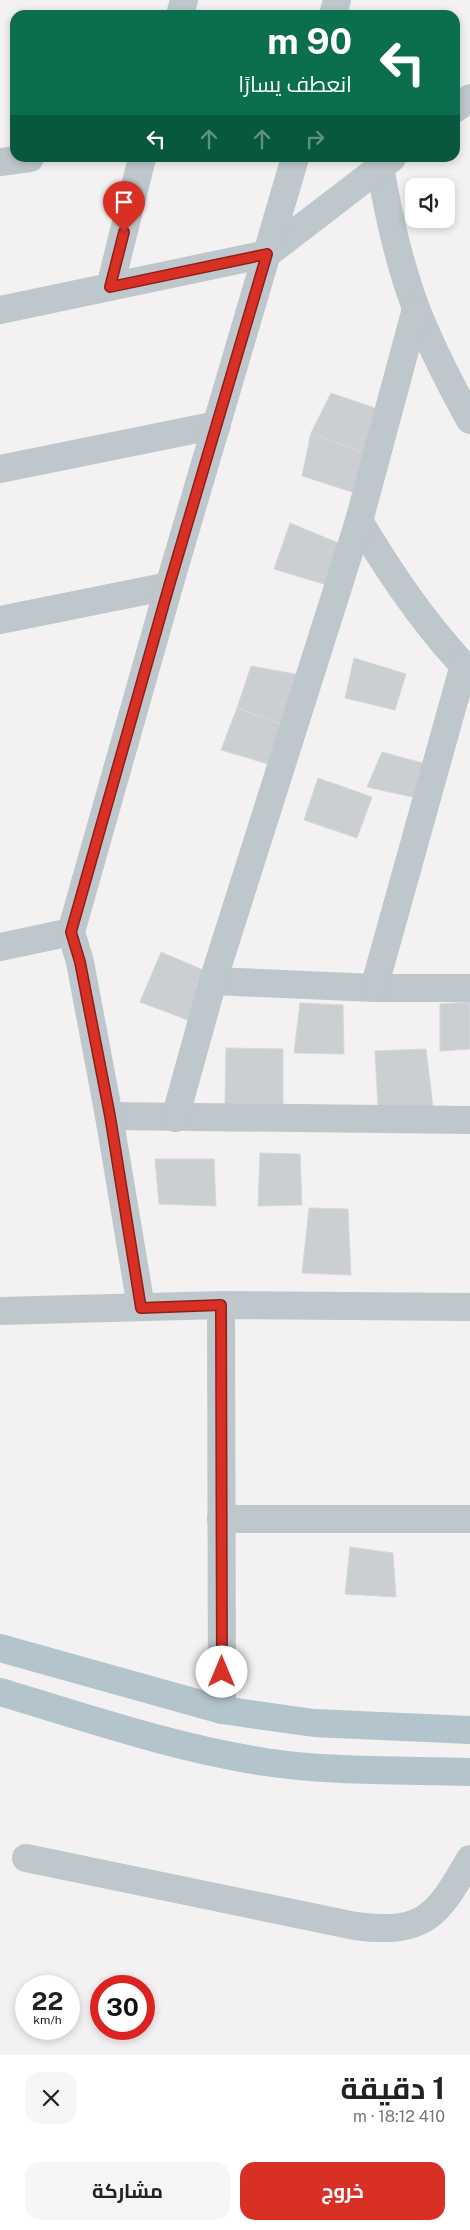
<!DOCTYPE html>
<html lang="ar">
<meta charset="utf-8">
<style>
body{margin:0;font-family:"Public Sans",Cairo,sans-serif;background:#f6f6f6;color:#222;direction:rtl;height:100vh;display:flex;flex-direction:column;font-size:19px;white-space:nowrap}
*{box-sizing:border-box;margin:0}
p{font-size:16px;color:#767676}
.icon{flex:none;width:28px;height:28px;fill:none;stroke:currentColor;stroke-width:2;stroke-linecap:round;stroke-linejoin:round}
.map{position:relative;height:2055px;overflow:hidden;direction:ltr}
.details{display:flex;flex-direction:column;background:#fff;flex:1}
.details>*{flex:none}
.hud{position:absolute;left:10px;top:10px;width:450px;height:152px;border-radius:15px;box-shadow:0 2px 8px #0003;direction:rtl;background:#0b6e4f;color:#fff;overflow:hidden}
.buttons{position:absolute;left:405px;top:178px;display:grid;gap:10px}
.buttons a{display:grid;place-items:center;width:50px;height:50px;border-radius:10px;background:#fff;box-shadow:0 2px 8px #0003;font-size:25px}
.speed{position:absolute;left:15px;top:1975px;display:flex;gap:10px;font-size:25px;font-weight:700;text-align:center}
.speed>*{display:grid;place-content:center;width:65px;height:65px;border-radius:50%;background:#fff;box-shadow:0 2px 8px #0003;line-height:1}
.speed small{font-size:12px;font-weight:400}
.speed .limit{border:8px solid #d22;background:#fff;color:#111}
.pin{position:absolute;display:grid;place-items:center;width:42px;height:42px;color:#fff;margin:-51px -21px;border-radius:50% 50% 50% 0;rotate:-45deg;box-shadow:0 0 5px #0007}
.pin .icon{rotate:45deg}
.me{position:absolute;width:55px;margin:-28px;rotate:0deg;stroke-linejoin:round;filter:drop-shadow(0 0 4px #0008)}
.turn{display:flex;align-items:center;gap:18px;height:105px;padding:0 25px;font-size:22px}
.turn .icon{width:65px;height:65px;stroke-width:2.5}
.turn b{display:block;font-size:35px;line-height:42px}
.lanes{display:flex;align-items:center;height:48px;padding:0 25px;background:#0003;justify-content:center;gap:25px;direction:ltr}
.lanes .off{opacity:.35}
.round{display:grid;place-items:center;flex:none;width:52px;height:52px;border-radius:15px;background:#f6f6f6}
.summary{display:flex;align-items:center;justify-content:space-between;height:85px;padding:0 25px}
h1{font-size:30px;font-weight:700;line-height:38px}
.action{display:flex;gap:10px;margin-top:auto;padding:10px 25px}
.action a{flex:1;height:58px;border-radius:15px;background:#d93025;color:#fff;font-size:20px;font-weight:700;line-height:58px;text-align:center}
.action a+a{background:#f6f6f6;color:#222}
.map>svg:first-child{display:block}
</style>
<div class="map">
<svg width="470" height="2055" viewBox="0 0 470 2055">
<rect width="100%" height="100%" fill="#f3f1f1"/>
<!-- building -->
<g fill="#cbcfd2" stroke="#d5d8db">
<path d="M331,393L381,410L370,455L311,433Z"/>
<path d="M311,433L370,455L355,493L302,476Z"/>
<path d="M290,523L343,545L327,585L274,569Z"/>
<path d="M354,658L406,674L395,710L345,698Z"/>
<path d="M251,666L306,676L288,727L237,708Z"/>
<path d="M237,708L288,727L275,766L221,750Z"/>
<path d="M382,752L430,765L421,799L367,787Z"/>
<path d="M318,778L372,797L357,838L304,820Z"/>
<path d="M161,952L208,972L193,1022L140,1002Z"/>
<path d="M470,1002V1049L440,1051V1004Z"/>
<path d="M300,1003L343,1005L344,1054L294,1053Z"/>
<path d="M226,1048L283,1049V1105L225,1104Z"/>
<path d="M426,1049L433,1107L378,1106L375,1051Z"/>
<path d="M260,1153L300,1154L302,1205L258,1206Z"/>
<path d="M155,1159H214L216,1206L159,1204Z"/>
<path d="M309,1208L348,1209L351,1275L302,1273Z"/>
<path d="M350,1547L393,1553L396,1597L345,1594Z"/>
</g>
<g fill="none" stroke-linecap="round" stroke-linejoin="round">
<!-- minor -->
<g stroke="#bec7cb" stroke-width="28">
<path d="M180,15L184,0"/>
<path d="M333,15L337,0"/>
<path d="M455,109L470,98"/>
<path d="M0,162L30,158"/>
<path d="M380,167C389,216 399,264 417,311C432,349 450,384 470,420"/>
<path d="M110,287L142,158"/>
<path d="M0,310L267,254L392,158"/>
<path d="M0,469L217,425"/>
<path d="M359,521C391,575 426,627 470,672"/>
<path d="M0,620L169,586"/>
<path d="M0,947L71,932"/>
<path d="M213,981L374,988H470"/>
<path d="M374,988L464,665"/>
<path d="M109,1116L470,1120"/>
<path d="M175,1118L213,981L359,521L416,309"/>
<path d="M221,1305L222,1710"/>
<path d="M141,1307L109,1116L80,962L71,932L169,586L295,158"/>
<path d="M0,1311L221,1305L470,1307"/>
<path d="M221,1519H470"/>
<path d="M26,1858L355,1926C425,1935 437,1916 470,1859"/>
</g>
<!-- major -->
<g stroke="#b4c4cc" stroke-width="28">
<path d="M0,1648L222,1710L314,1723L470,1730"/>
<path d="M0,1692C87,1718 174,1748 265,1762C332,1772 402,1770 470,1772"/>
</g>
</g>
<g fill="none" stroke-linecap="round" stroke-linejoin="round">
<defs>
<path id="route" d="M124,232L110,287L267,254L169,586L71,932L80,962L110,1116L141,1308L221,1305L222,1672"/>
</defs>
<!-- route casing -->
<use href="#route" stroke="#8d1f18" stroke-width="12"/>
<!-- route -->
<use href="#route" stroke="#d93025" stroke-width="9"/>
</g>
</svg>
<div class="buttons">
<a><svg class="icon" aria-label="sound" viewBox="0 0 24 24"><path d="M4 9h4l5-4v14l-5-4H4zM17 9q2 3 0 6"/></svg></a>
</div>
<div class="speed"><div>22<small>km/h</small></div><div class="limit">30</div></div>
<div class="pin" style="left:124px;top:232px;background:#d93025"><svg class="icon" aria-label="arrive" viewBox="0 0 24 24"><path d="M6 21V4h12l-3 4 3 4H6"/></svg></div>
<svg class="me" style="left:222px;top:1672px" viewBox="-20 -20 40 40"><circle r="19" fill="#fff"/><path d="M0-13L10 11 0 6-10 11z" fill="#d93025"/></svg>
<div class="hud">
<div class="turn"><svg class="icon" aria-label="left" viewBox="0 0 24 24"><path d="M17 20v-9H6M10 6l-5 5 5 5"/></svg><div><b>90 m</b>انعطف يسارًا</div></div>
<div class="lanes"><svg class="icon" aria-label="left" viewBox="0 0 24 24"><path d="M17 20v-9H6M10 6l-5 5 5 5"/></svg><svg class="icon off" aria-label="ahead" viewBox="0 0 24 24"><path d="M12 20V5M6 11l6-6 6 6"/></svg><svg class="icon off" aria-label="ahead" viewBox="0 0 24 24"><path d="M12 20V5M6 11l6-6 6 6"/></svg><svg class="icon off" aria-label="right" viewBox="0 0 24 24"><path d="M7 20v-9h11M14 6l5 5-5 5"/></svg></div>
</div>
</div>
<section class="details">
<div class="summary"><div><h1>1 دقيقة</h1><p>410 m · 18:12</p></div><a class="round"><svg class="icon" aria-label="close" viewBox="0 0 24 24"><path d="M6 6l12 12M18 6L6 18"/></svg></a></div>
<div class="action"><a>خروج</a><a>مشاركة</a></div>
</section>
